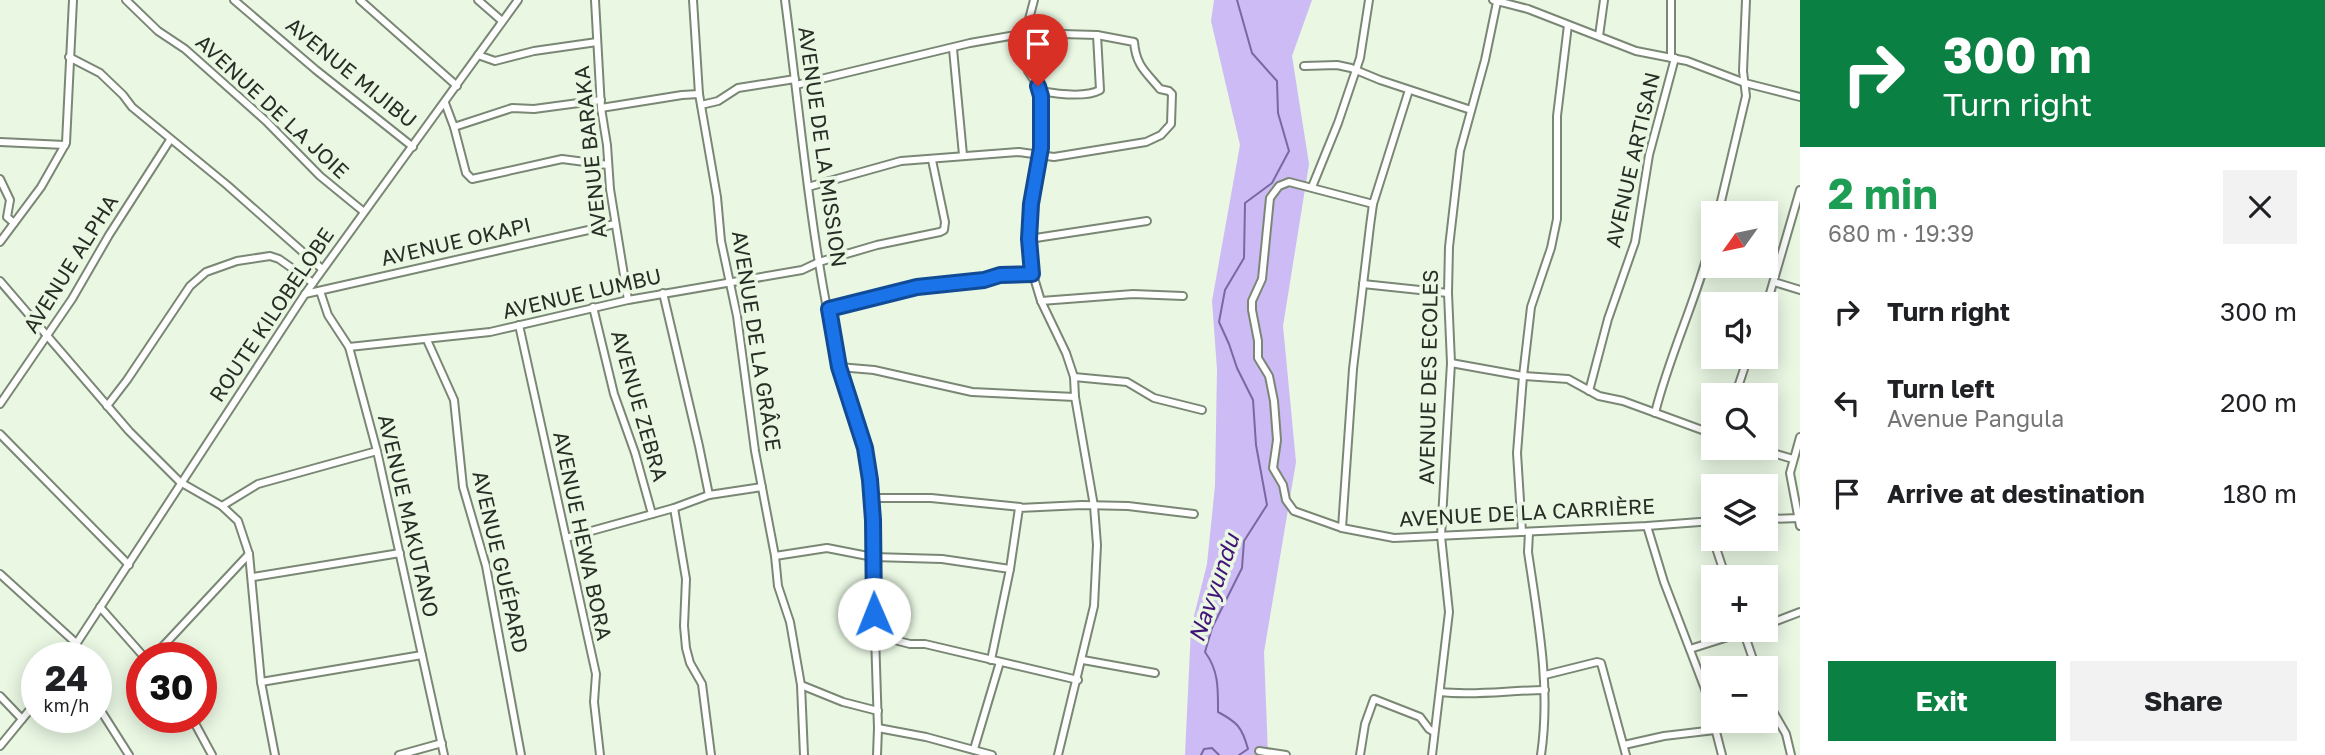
<!DOCTYPE html>
<meta charset="utf-8">
<style>
body{margin:0;font-family:"Golos Text",sans-serif;background:#f2f2f2;color:#202124;height:100vh;display:flex;flex-direction:column;font-size:26px;white-space:nowrap}
*{box-sizing:border-box;margin:0}
p{font-size:23px;color:#757577}
.icon{flex:none;width:38px;height:38px;fill:none;stroke:currentColor;stroke-width:2;stroke-linecap:round;stroke-linejoin:round}
.map{position:relative;flex:1;overflow:hidden}
.details{display:flex;flex-direction:column;background:#fff;width:525px}
.details>*{flex:none}
.banner{background:#0b8043;color:#fff;overflow:hidden}
.needle{width:46px;rotate:237deg}
.controls{position:absolute;left:1701px;top:201px;display:grid;gap:14px}
.controls a{display:grid;place-items:center;width:77px;height:77px;border-radius:0px;background:#fff;box-shadow:0 4px 18px #0003;font-size:35px}
.speed{position:absolute;left:21px;top:642px;display:flex;gap:14px;font-size:35px;font-weight:700;text-align:center}
.speed>*{display:grid;place-content:center;width:91px;height:91px;border-radius:50%;background:#fff;box-shadow:0 4px 18px #0003;line-height:1}
.speed small{font-size:18px;font-weight:400}
.speed .limit{border:10px solid #d22;background:#fff;color:#111}
.pin{position:absolute;display:grid;place-items:center;width:60px;height:60px;color:#fff;margin:-72px -30px;border-radius:50% 50% 50% 0;rotate:-45deg;box-shadow:0 0 7px #0007}
.pin .icon{rotate:45deg}
.me{position:absolute;width:77px;margin:-38px;rotate:359deg;stroke-linejoin:round;filter:drop-shadow(0 0 5px #0008)}
.turn{display:flex;align-items:center;gap:24px;height:147px;padding:0 28px;font-size:32px}
.turn .icon{width:91px;height:91px;stroke-width:2.5}
.turn b{display:block;font-size:49px;line-height:60px}
.round{display:grid;place-items:center;flex:none;width:74px;height:74px;border-radius:0px;background:#f2f2f2}
.summary{display:flex;align-items:center;justify-content:space-between;height:119px;padding:0 28px}
h1{font-size:42px;font-weight:700;line-height:52px;color:#1e9e55}
.primary-button{display:flex;gap:14px;margin-top:auto;padding:14px 28px}
.primary-button a{flex:1;height:80px;border-radius:0px;background:#0b8043;color:#fff;font-size:28px;font-weight:700;line-height:80px;text-align:center}
.primary-button a+a{background:#f2f2f2;color:#202124}
ul{padding:0;list-style:none}
li{display:flex;align-items:center;gap:21px;height:91px;padding:0 28px}
li div{flex:1}
li b{display:block;font-size:26px}
li em{font-style:normal}
main{display:flex;flex:1;min-height:0}
.map>svg:first-child{display:block}
</style>
<main>
<div class="map">
<svg width="1800" height="755" viewBox="0 0 1800 755">
<rect width="100%" height="100%" fill="#e9f7e3"/>
<!-- green -->
<path fill="#ccbbf4" d="M1214,0H1312L1292,56L1309,164L1283,326L1296,462L1264,652L1268,755H1185L1191,628L1207,564L1215,486L1217,369L1212,301L1240,145L1211,21Z"/>
<g fill="none" stroke-linecap="round" stroke-linejoin="round">
<!-- stream -->
<g stroke="#7968a1" stroke-width="2">
<path d="M1237,0L1252,53L1277,81L1278,113L1289,151L1272,183L1245,203L1244,258L1225,290L1219,322L1229,344L1237,368L1253,400L1256,445L1267,505L1244,541L1242,568L1212,628L1205,652C1219,671 1218,689 1218,712C1237,722 1242,727 1248,749L1239,755"/>
<path d="M1201,755L1204,749L1212,748L1219,755"/>
</g>
<defs>
<g id="minor">
<path d="M126,0L158,31L185,49L266,121L320,176L364,212"/>
<path d="M234,0L316,70L413,147"/>
<path d="M360,0L457,86"/>
<path d="M478,0L502,21"/>
<path d="M595,0L601,108L607,145L610,189L628,300"/>
<path d="M693,0L699,94L717,197L721,241L737,316L755,451L775,556L778,586L790,622L801,685L804,755"/>
<path d="M785,0C801,122 811,246 839,366C848,405 864,439 870,479L878,728L877,755"/>
<path d="M1034,0L1028,23L1025,48L1028,71L1038,86L1041,96V148L1031,204V268L1041,301L1066,353L1074,377L1075,397L1094,506L1097,545L1094,606L1058,755"/>
<path d="M1493,0L1528,9L1636,51L1687,61L1745,83L1800,97"/>
<path d="M1599,36L1604,0"/>
<path d="M953,49L963,155"/>
<path d="M478,55L495,61L534,51L597,42"/>
<path d="M69,57L100,73L123,95L132,107L227,185L322,269"/>
<path d="M1671,58V0"/>
<path d="M1304,66L1337,65L1351,68L1380,80L1471,110"/>
<path d="M796,85L970,43L1027,33L1097,35L1134,42C1136,66 1146,72 1160,89L1169,91L1172,94L1171,124L1161,135L1146,142L1054,157L1019,152L901,161L808,187"/>
<path d="M1040,91C1057,94 1085,98 1100,90L1097,35"/>
<path d="M445,103L454,127L512,108L534,109L601,100"/>
<path d="M701,105L718,101L738,88L795,79"/>
<path d="M601,108L682,95L699,94"/>
<path d="M454,127L466,173L472,179L562,159L608,165"/>
<path d="M0,142L65,145"/>
<path d="M0,179L10,200L7,217L14,223"/>
<path d="M1312,187L1338,123L1360,58L1369,0"/>
<path d="M1373,204L1289,182L1279,186L1270,198L1262,279L1252,301V310L1258,341V358L1269,376L1274,401L1277,440L1273,468L1283,485L1286,500L1294,511L1342,528L1394,538L1647,526L1713,521"/>
<path d="M1718,214L1746,96L1743,71L1746,0"/>
<path d="M1029,239L1147,221"/>
<path d="M0,242L41,187L66,143L73,0"/>
<path d="M0,281L129,431L180,482L222,506L238,521L249,554L261,682L275,755"/>
<path d="M1774,282L1800,290"/>
<path d="M1363,284L1448,293"/>
<path d="M320,291L328,315L349,347L377,451L444,755"/>
<path d="M663,293L699,446L709,495"/>
<path d="M305,294L615,224"/>
<path d="M1041,301L1133,294L1183,296"/>
<path d="M593,307L614,394L635,453L652,514"/>
<path d="M1766,307L1800,190"/>
<path d="M829,309L917,287L983,280L1000,275L1032,274"/>
<path d="M519,325L596,674L594,702L600,755"/>
<path d="M427,340L454,400L463,487L486,566L521,755"/>
<path d="M349,347L490,332L628,300L802,270L819,262L877,245L940,232L944,230L945,222L932,160"/>
<path d="M1451,363L1523,376L1568,379L1599,396L1623,401L1713,434"/>
<path d="M839,367L874,370L972,392L1075,397"/>
<path d="M1074,377L1127,382L1154,398L1202,410"/>
<path d="M1589,391L1608,319L1635,242L1649,155L1675,58"/>
<path d="M1735,396L1748,357"/>
<path d="M0,404L72,299L109,235L170,140"/>
<path d="M107,406L127,380L190,286L206,272L237,261L270,256L279,259L313,283"/>
<path d="M1655,413C1670,352 1699,295 1713,234"/>
<path d="M0,434L129,565"/>
<path d="M1800,437L1790,473L1800,526"/>
<path d="M1756,448L1793,459"/>
<path d="M872,498H931L1020,507"/>
<path d="M222,506L258,484L377,451"/>
<path d="M674,508L686,579L684,626L686,648L690,663L702,684L711,755"/>
<path d="M1766,519L1800,518"/>
<path d="M1707,521L1726,578"/>
<path d="M1647,526L1664,582L1705,689L1722,755"/>
<path d="M1342,528L1353,369L1370,226L1373,204L1409,90"/>
<path d="M1522,532L1517,453L1523,376L1531,307L1551,248L1557,219V116L1568,25"/>
<path d="M1529,532L1528,552C1538,620 1551,687 1541,755"/>
<path d="M566,538L674,508L709,495L762,487"/>
<path d="M775,556L827,548L873,557L942,559L1010,569"/>
<path d="M0,574L76,643"/>
<path d="M253,577L400,553"/>
<path d="M100,607L145,658"/>
<path d="M1766,625L1800,612"/>
<path d="M1743,630L1756,668"/>
<path d="M875,635L910,644H925L1078,680"/>
<path d="M1690,649L1750,630"/>
<path d="M67,658L305,294L518,0"/>
<path d="M152,658L249,554"/>
<path d="M991,660L1010,569L1019,508L1082,505L1128,506L1194,514"/>
<path d="M1083,660L1155,673"/>
<path d="M1545,675L1597,662L1601,663L1626,755"/>
<path d="M261,682L422,655"/>
<path d="M801,685L843,702L878,711"/>
<path d="M1440,692C1476,696 1510,690 1545,690"/>
<path d="M0,696L22,719"/>
<path d="M1766,699L1786,734L1791,755"/>
<path d="M96,703L129,755"/>
<path d="M192,718L212,755"/>
<path d="M878,728L926,737L992,755"/>
<path d="M1624,745L1664,736L1715,730"/>
<path d="M0,746L37,701"/>
<path d="M974,749L1000,662"/>
<path d="M1259,751L1286,755"/>
<path d="M399,755L442,743"/>
<path d="M1360,755L1365,724L1374,699L1420,717L1429,729L1434,732"/>
<path d="M1432,755L1449,612L1441,536L1451,363L1448,293L1449,247L1460,151L1485,60L1497,2"/>
</g>
</defs>
<!-- minor casing -->
<use href="#minor" stroke="#7a8775" stroke-width="10"/>
<!-- minor -->
<use href="#minor" stroke="#fff" stroke-width="6"/>
</g>
<g fill="none" stroke-linecap="round" stroke-linejoin="round">
<defs>
<path id="route" d="M874,614L873,520L870,480L865,448L839,367L829,309L917,287L984,280L1000,275L1032,274L1029,239L1031,204L1041,148V96L1038,86"/>
</defs>
<!-- route casing -->
<use href="#route" stroke="#114b97" stroke-width="18"/>
<!-- route -->
<use href="#route" stroke="#1a73e8" stroke-width="12"/>
</g>
<g text-anchor="middle" stroke-width="7" stroke-linejoin="round" paint-order="stroke">
<!-- street labels -->
<g font-size="21" fill="#282e26" stroke="#e9f7e3">
<text transform="translate(351 73) rotate(39)" y="7">AVENUE MIJIBU</text>
<text transform="translate(272 107) rotate(43)" y="7">AVENUE DE LA JOIE</text>
<text transform="translate(822 147) rotate(82)" y="7">AVENUE DE LA MISSION</text>
<text transform="translate(591 152) rotate(-96)" y="7">AVENUE BARAKA</text>
<text transform="translate(1633 160) rotate(-77)" y="7">AVENUE ARTISAN</text>
<text transform="translate(456 242) rotate(-13)" y="7">AVENUE OKAPI</text>
<text transform="translate(71 264) rotate(-58)" y="7">AVENUE ALPHA</text>
<text transform="translate(582 294) rotate(-13)" y="7">AVENUE LUMBU</text>
<text transform="translate(272 315) rotate(-56)" y="7">ROUTE KILOBELOBE</text>
<text transform="translate(756 341) rotate(81)" y="7">AVENUE DE LA GRÂCE</text>
<text transform="translate(1429 377) rotate(-89)" y="7">AVENUE DES ECOLES</text>
<text transform="translate(639 406) rotate(74)" y="7">AVENUE ZEBRA</text>
<text transform="translate(1527 513) rotate(-3)" y="7">AVENUE DE LA CARRIÈRE</text>
<text transform="translate(408 516) rotate(77)" y="7">AVENUE MAKUTANO</text>
<text transform="translate(582 536) rotate(78)" y="7">AVENUE HEWA BORA</text>
<text transform="translate(500 562) rotate(77)" y="7">AVENUE GUÉPARD</text>
</g>
<!-- water labels -->
<g font-size="23" font-style="italic" fill="#421379" stroke="#e9f7e3">
<text transform="translate(1214 588) rotate(-71)" y="8">Navyundu</text>
</g>
</g>
</svg>
<div class="controls">
<a><svg class="needle" viewBox="-14 -14 28 28"><path d="M0-13l5 13h-10z" fill="#e53935"/><path d="M0 13l5-13h-10z" fill="#757577"/></svg></a>
<a><svg class="icon" aria-label="sound" viewBox="0 0 24 24"><path d="M4 9h4l5-4v14l-5-4H4zM17 9q2 3 0 6"/></svg></a>
<a><svg class="icon" aria-label="search" viewBox="0 0 24 24"><circle cx="10" cy="10" r="6"/><path d="M15 15l6 6"/></svg></a>
<a><svg class="icon" aria-label="layers" viewBox="0 0 24 24"><path d="M12 4l9 5-9 5-9-5zM3 14l9 5 9-5"/></svg></a>
<a>+</a>
<a>−</a>
</div>
<div class="speed"><div>24<small>km/h</small></div><div class="limit">30</div></div>
<div class="pin" style="left:1038px;top:86px;background:#d93025"><svg class="icon" aria-label="arrive" viewBox="0 0 24 24"><path d="M6 21V4h12l-3 4 3 4H6"/></svg></div>
<svg class="me" style="left:874px;top:614px" viewBox="-20 -20 40 40"><circle r="19" fill="#fff"/><path d="M0-13L10 11 0 6-10 11z" fill="#1a73e8"/></svg>
</div>
<section class="details">
<div class="banner">
<div class="turn"><svg class="icon" aria-label="right" viewBox="0 0 24 24"><path d="M7 20v-9h11M14 6l5 5-5 5"/></svg><div><b>300 m</b>Turn right</div></div>
</div>
<div class="summary"><div><h1>2 min</h1><p>680 m · 19:39</p></div><a class="round"><svg class="icon" aria-label="close" viewBox="0 0 24 24"><path d="M6 6l12 12M18 6L6 18"/></svg></a></div>
<ul>
<li><svg class="icon" aria-label="right" viewBox="0 0 24 24"><path d="M7 20v-9h11M14 6l5 5-5 5"/></svg><div><b>Turn right</b></div><em>300 m</em></li>
<li><svg class="icon" aria-label="left" viewBox="0 0 24 24"><path d="M17 20v-9H6M10 6l-5 5 5 5"/></svg><div><b>Turn left</b><p>Avenue Pangula</p></div><em>200 m</em></li>
<li><svg class="icon" aria-label="arrive" viewBox="0 0 24 24"><path d="M6 21V4h12l-3 4 3 4H6"/></svg><div><b>Arrive at destination</b></div><em>180 m</em></li>
</ul>
<div class="primary-button"><a>Exit</a><a>Share</a></div>
</section>
</main>
